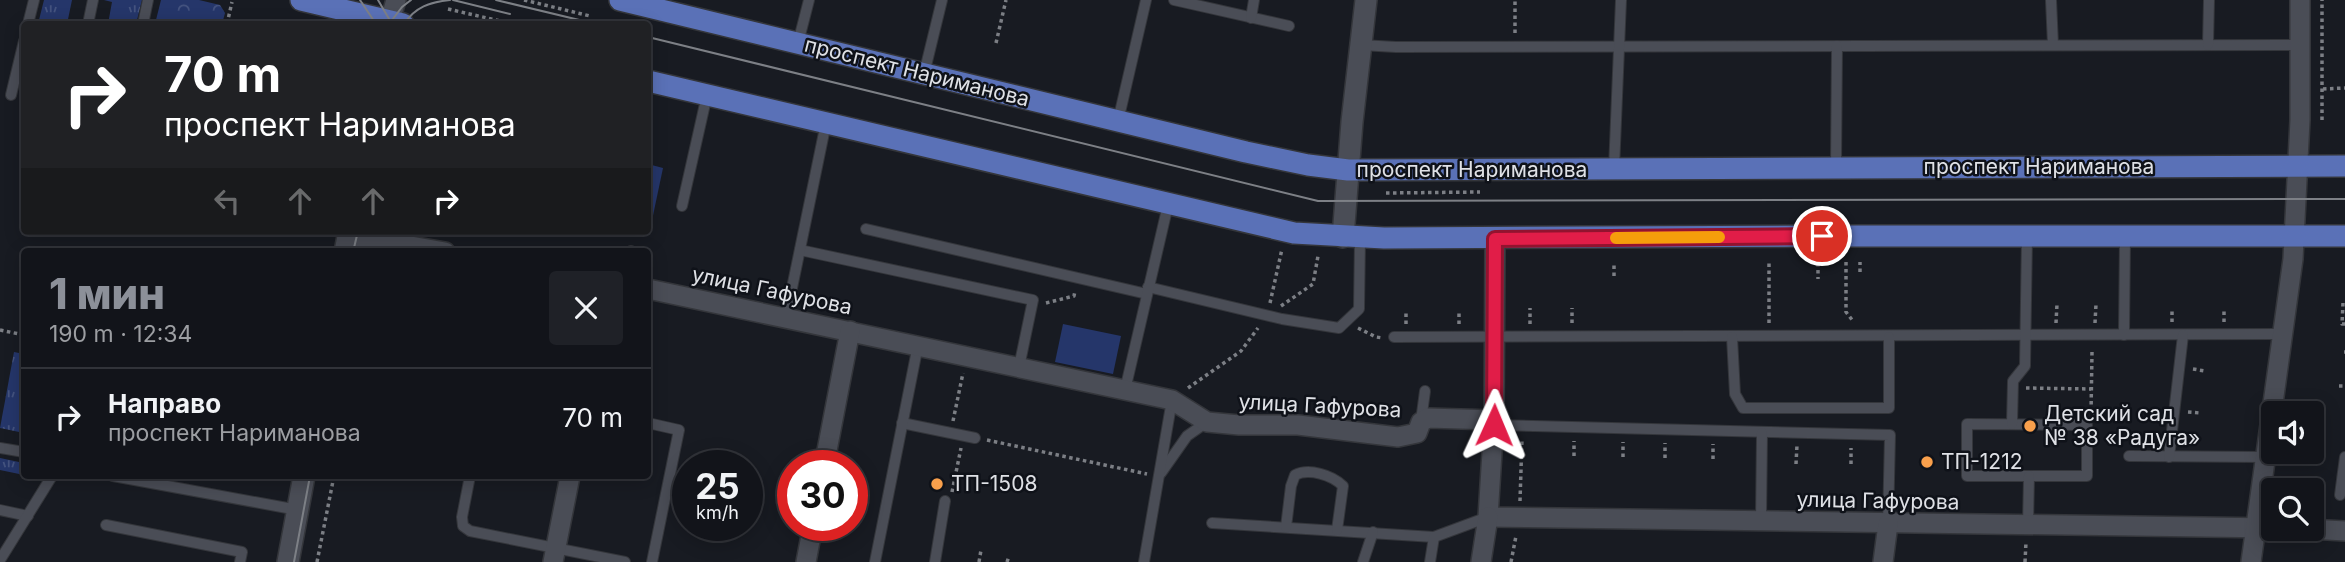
<!DOCTYPE html>
<html lang="ru">
<meta charset="utf-8">
<style>
body{margin:0;font-family:Inter,sans-serif;background:#1f2127;color:#f1f3f6;height:100vh;display:flex;flex-direction:column;font-size:26px;white-space:nowrap}
*{box-sizing:border-box;margin:0}
p{font-size:23px;color:#9c9ea2}
.icon{flex:none;width:38px;height:38px;fill:none;stroke:currentColor;stroke-width:2;stroke-linecap:round;stroke-linejoin:round}
.map{position:relative;flex:1;overflow:hidden}
.sheet{position:absolute;left:21px;top:248px;width:630px;height:231px;display:flex;flex-direction:column;background:#12141a;border-radius:7px;box-shadow:0 4px 18px #0003,0 0 0 2px #313339}
.sheet>*{flex:none}
.hud{position:absolute;left:21px;top:21px;width:630px;height:214px;border-radius:7px;box-shadow:0 4px 18px #0003,0 0 0 2px #313339;background:#202124;color:#fff;overflow:hidden}
.fabs{position:absolute;left:2261px;top:401px;display:grid;gap:14px}
.fabs a{display:grid;place-items:center;width:63px;height:63px;border-radius:7px;background:#12141a;box-shadow:0 4px 18px #0003,0 0 0 2px #313339;font-size:35px}
.speed{position:absolute;left:672px;top:450px;display:flex;gap:14px;font-size:35px;font-weight:700;text-align:center}
.speed>*{display:grid;place-content:center;width:91px;height:91px;border-radius:50%;background:#12141a;box-shadow:0 4px 18px #0003,0 0 0 2px #313339;line-height:1}
.speed small{font-size:18px;font-weight:400}
.speed .limit{border:10px solid #d22;background:#fff;color:#111}
.pin{position:absolute;display:grid;place-items:center;width:60px;height:60px;color:#fff;margin:-30px;border:4px solid #fff;border-radius:50%;box-shadow:0 2px 7px #0007}
.me{position:absolute;width:77px;margin:-38px;rotate:1deg;stroke-linejoin:round;filter:drop-shadow(0 0 5px #0008)}
.turn{display:flex;align-items:center;gap:24px;height:147px;padding:0 28px;font-size:32px}
.turn .icon{width:91px;height:91px;stroke-width:2.5}
.turn b{display:block;font-size:49px;line-height:60px}
.lanes{display:flex;align-items:center;height:66px;padding:0 28px;background:#0003;justify-content:center;gap:35px;direction:ltr}
.lanes .off{opacity:.35}
.round{display:grid;place-items:center;flex:none;width:74px;height:74px;border-radius:7px;background:#1f2127}
.overview{display:flex;align-items:center;justify-content:space-between;height:119px;padding:0 28px}
h1{font-size:42px;font-weight:800;line-height:52px;color:#8c9099}
ul{padding:0;list-style:none}
li{display:flex;align-items:center;gap:21px;height:98px;padding:0 28px;border-top:2px solid #313339}
li div{flex:1}
li b{display:block;font-size:26px}
li em{font-style:normal}
.map>svg:first-child{display:block}
</style>
<div class="map">
<svg width="2345" height="562" viewBox="0 0 2345 562">
<defs>
<pattern id="grass-tufts" width="24" height="20" patternUnits="userSpaceOnUse" patternTransform="scale(1.75)"><rect width="24" height="20" fill="#25366a"/><path d="M3 7l-1-3M5 7V3M7 7l1-3M15 17l-1-3M17 17v-4M19 17l1-3" fill="none" stroke="#44537f"/></pattern>
<pattern id="forest-crowns" width="20" height="18" patternUnits="userSpaceOnUse" patternTransform="scale(1.75)"><rect width="20" height="18" fill="#25366a"/><path d="M2 6a3 3 0 1 1 6 0M12 15a3 3 0 1 1 6 0" fill="none" stroke="#44537f"/></pattern>
</defs>
<rect width="100%" height="100%" fill="#181b22"/>
<!-- grass -->
<g fill="url(#grass-tufts)">
<path d="M44,0H72L67,24H38Z"/>
<path d="M104,0H142L136,24H108L112,2Z"/>
<path d="M14,352L24,354V433L0,428Z"/>
<path d="M21,455L24,456V475L0,470V458L19,462Z"/>
</g>
<!-- forest -->
<path fill="url(#forest-crowns)" d="M161,0H199L220,5L225,13L222,24H155Z"/>
<!-- park -->
<g fill="#25366a">
<path d="M648,164L663,168L651,225L648,224Z"/>
<path d="M1063,324L1121,336L1113,374L1055,362Z"/>
</g>
<g fill="none" stroke-linecap="round" stroke-linejoin="round">
<defs>
<g id="lane">
<path d="M1174,0L1289,26"/>
<path d="M2051,0L2053,45"/>
<path d="M1251,18L1254,0"/>
<path d="M28,24L34,0"/>
<path d="M88,24L93,0"/>
<path d="M143,24L148,0"/>
<path d="M798,43L809,0"/>
<path d="M1361,45L1396,47L2300,45"/>
<path d="M2208,45L2209,0"/>
<path d="M924,74L942,0"/>
<path d="M11,95L24,41"/>
<path d="M1118,121L1146,0"/>
<path d="M1836,167L1837,46"/>
<path d="M1614,169L1621,0"/>
<path d="M682,206L707,95"/>
<path d="M866,229L1147,294"/>
<path d="M800,250L1033,300L1019,367"/>
<path d="M630,252L631,251"/>
<path d="M1148,287L1282,319L1339,328L1359,309L1360,238"/>
<path d="M786,317L826,123"/>
<path d="M2124,335L2125,237"/>
<path d="M1394,337L2282,334"/>
<path d="M1732,337L1735,394L1743,408H1889V337"/>
<path d="M1125,390L1168,205"/>
<path d="M1421,421L1425,391"/>
<path d="M648,423L679,430L652,562"/>
<path d="M902,423L975,438"/>
<path d="M1967,424L2087,425V476H1967Z"/>
<path d="M2012,424L2013,381L2025,366L2027,236"/>
<path d="M1494,425L1890,435L1888,524"/>
<path d="M0,448L24,452"/>
<path d="M2129,456L2266,457"/>
<path d="M2169,457L2183,335"/>
<path d="M1161,473L1187,436L1207,422"/>
<path d="M113,476L298,510"/>
<path d="M470,476L462,517L463,526L470,531L625,562"/>
<path d="M2340,495L2345,457"/>
<path d="M0,510L28,516"/>
<path d="M1761,522L1762,433"/>
<path d="M1212,523L1434,537"/>
<path d="M106,525L242,552L240,562"/>
<path d="M2028,525L2029,476"/>
<path d="M1286,527L1291,486L1295,475C1309,468 1332,475 1343,486L1337,530"/>
<path d="M0,560L52,476"/>
<path d="M875,562L918,345"/>
<path d="M935,562L945,501"/>
<path d="M1144,562L1172,400"/>
<path d="M1363,562L1373,532"/>
<path d="M1430,562L1434,537L1488,517"/>
</g>
<g id="street">
<path d="M390,21L396,0"/>
<path d="M348,235L445,252"/>
<path d="M648,289L1172,400L1207,422L1239,425H1298L1398,437L1417,433L1421,422L1428,418L1494,420L1488,517L2273,528"/>
<path d="M1494,420L1495,239"/>
<path d="M824,466L850,331"/>
<path d="M2293,528L2345,531"/>
<path d="M553,562L570,476"/>
<path d="M806,562L813,525"/>
<path d="M1481,562L1488,517"/>
<path d="M1883,562L1888,524"/>
<path d="M2251,562L2293,259L2300,120V0"/>
</g>
<g id="secondary">
<path d="M1343,237L1352,122L1366,0"/>
<path d="M345,252L349,231"/>
<path d="M288,562L304,476"/>
</g>
<g id="primary">
<path d="M301,0L403,24"/>
<path d="M620,0L1246,152L1308,165L1348,170L2345,166"/>
<path d="M648,81L1294,233L1384,238L1822,236H2345"/>
</g>
</defs>
<!-- lane casing -->
<use href="#lane" stroke="#34363b" stroke-width="12"/>
<!-- street casing -->
<use href="#street" stroke="#34363b" stroke-width="22"/>
<!-- secondary casing -->
<use href="#secondary" stroke="#34363b" stroke-width="24"/>
<!-- primary casing -->
<use href="#primary" stroke="#34363b" stroke-width="24"/>
<!-- path -->
<g stroke="#7c7f85" stroke-width="3.5" stroke-dasharray="3.5 3.5" stroke-linecap="butt">
<path d="M524,0L590,16"/>
<path d="M448,9L513,24"/>
<path d="M227,24L232,2"/>
<path d="M1515,33V0"/>
<path d="M996,43L1006,0"/>
<path d="M2323,89L2345,88"/>
<path d="M2322,120V0"/>
<path d="M1386,193L1480,192"/>
<path d="M1846,262V312L1853,321"/>
<path d="M1818,263V279"/>
<path d="M1860,272V262"/>
<path d="M1614,276V263"/>
<path d="M1046,303L1074,296L1075,291"/>
<path d="M1270,303L1282,249"/>
<path d="M2343,303L2342,324H2345"/>
<path d="M1281,306L1313,284L1318,256"/>
<path d="M2172,322V310"/>
<path d="M2224,322V310"/>
<path d="M1572,323V308"/>
<path d="M1769,323V263"/>
<path d="M2056,323L2057,304"/>
<path d="M2095,323L2096,304"/>
<path d="M1406,324V312"/>
<path d="M1459,324V312"/>
<path d="M1530,324V308"/>
<path d="M1358,328L1376,337L1383,338"/>
<path d="M0,330L24,335"/>
<path d="M2092,352L2091,414H2107"/>
<path d="M2344,352H2345"/>
<path d="M2193,369L2205,371"/>
<path d="M2339,386H2345"/>
<path d="M1188,388L1241,351L1258,328"/>
<path d="M2026,388L2091,389"/>
<path d="M2188,412L2200,413"/>
<path d="M953,421L963,373"/>
<path d="M987,440L1147,474"/>
<path d="M1574,456V441"/>
<path d="M1623,457V442"/>
<path d="M1665,458V443"/>
<path d="M1713,459V444"/>
<path d="M1796,464L1797,445"/>
<path d="M1851,464V448"/>
<path d="M952,492L961,448"/>
<path d="M1520,501L1522,439"/>
<path d="M317,562L334,476"/>
<path d="M979,562L981,550"/>
<path d="M1007,562L1009,556"/>
<path d="M1511,562L1516,536"/>
<path d="M2025,562L2026,542"/>
</g>
<!-- lane -->
<use href="#lane" stroke="#4a4d56" stroke-width="10"/>
<!-- street -->
<use href="#street" stroke="#4a4d56" stroke-width="19"/>
<!-- secondary -->
<use href="#secondary" stroke="#4a4d56" stroke-width="21"/>
<!-- primary -->
<use href="#primary" stroke="#5a71b7" stroke-width="21"/>
<!-- tram -->
<g stroke="#7d8086" stroke-width="2">
<path d="M360,0L376,24"/>
<path d="M378,0L392,24"/>
<path d="M453,0L510,14"/>
<path d="M496,0L596,24"/>
<path d="M389,24L402,7L411,0"/>
<path d="M404,24C415,7 430,2 450,0"/>
<path d="M648,37L1318,201L2345,199"/>
<path d="M353,252L358,231"/>
<path d="M294,562L310,476"/>
</g>
</g>
<g fill="none" stroke-linecap="round" stroke-linejoin="round">
<defs>
<path id="route" d="M1494,425L1495,239L1822,236"/>
</defs>
<!-- route casing -->
<use href="#route" stroke="#92132f" stroke-width="18"/>
<!-- route -->
<use href="#route" stroke="#e11d48" stroke-width="12"/>
<!-- slow -->
<path stroke="#f59e0b" stroke-width="12" d="M1616,238L1719,237"/>
</g>
<!-- markers -->
<g fill="#f9a04c" stroke="#0f1219" stroke-width="2.5">
<circle cx="2030" cy="426" r="7"/>
<circle cx="1927" cy="462" r="7"/>
<circle cx="937" cy="484" r="7"/>
</g>
<g text-anchor="middle" stroke-width="5" stroke-linejoin="round" paint-order="stroke">
<!-- street labels -->
<g font-size="21" fill="#dfe1e6" stroke="#0f1219">
<text transform="translate(917 72) rotate(14)" y="7">проспект Нариманова</text>
<text x="2039" y="174">проспект Нариманова</text>
<text x="1472" y="177">проспект Нариманова</text>
<text transform="translate(772 291) rotate(12)" y="7">улица Гафурова</text>
<text transform="translate(1320 406) rotate(3)" y="7">улица Гафурова</text>
<text transform="translate(1878 501) rotate(1)" y="7">улица Гафурова</text>
</g>
<!-- poi labels -->
<g font-size="21" fill="#dfe1e6" stroke="#0f1219" text-anchor="start">
<text x="2044" y="421">Детский сад<tspan x="2044" dy="24">№ 38 «Радуга»</tspan></text>
<text x="1941" y="469">ТП-1212</text>
<text x="951" y="491">ТП-1508</text>
</g>
</g>
</svg>
<div class="fabs">
<a><svg class="icon" aria-label="sound" viewBox="0 0 24 24"><path d="M4 9h4l5-4v14l-5-4H4zM17 9q2 3 0 6"/></svg></a>
<a><svg class="icon" aria-label="search" viewBox="0 0 24 24"><circle cx="10" cy="10" r="6"/><path d="M15 15l6 6"/></svg></a>
</div>
<div class="speed"><div>25<small>km/h</small></div><div class="limit">30</div></div>
<div class="pin" style="left:1822px;top:236px;background:#d93025"><svg class="icon" aria-label="arrive" viewBox="0 0 24 24"><path d="M6 21V4h12l-3 4 3 4H6"/></svg></div>
<svg class="me" style="left:1494px;top:425px" viewBox="-20 -20 40 40"><path d="M0-17L14 15 0 8-14 15z" fill="#e11d48" stroke="#fff" stroke-width="4"/></svg>
<div class="hud">
<div class="turn"><svg class="icon" aria-label="right" viewBox="0 0 24 24"><path d="M7 20v-9h11M14 6l5 5-5 5"/></svg><div><b>70 m</b>проспект Нариманова</div></div>
<div class="lanes"><svg class="icon off" aria-label="left" viewBox="0 0 24 24"><path d="M17 20v-9H6M10 6l-5 5 5 5"/></svg><svg class="icon off" aria-label="ahead" viewBox="0 0 24 24"><path d="M12 20V5M6 11l6-6 6 6"/></svg><svg class="icon off" aria-label="ahead" viewBox="0 0 24 24"><path d="M12 20V5M6 11l6-6 6 6"/></svg><svg class="icon" aria-label="right" viewBox="0 0 24 24"><path d="M7 20v-9h11M14 6l5 5-5 5"/></svg></div>
</div>
<section class="sheet">
<div class="overview"><div><h1>1 мин</h1><p>190 m · 12:34</p></div><a class="round"><svg class="icon" aria-label="close" viewBox="0 0 24 24"><path d="M6 6l12 12M18 6L6 18"/></svg></a></div>
<ul>
<li><svg class="icon" aria-label="right" viewBox="0 0 24 24"><path d="M7 20v-9h11M14 6l5 5-5 5"/></svg><div><b>Направо</b><p>проспект Нариманова</p></div><em>70 m</em></li>
</ul>
</section>
</div>
